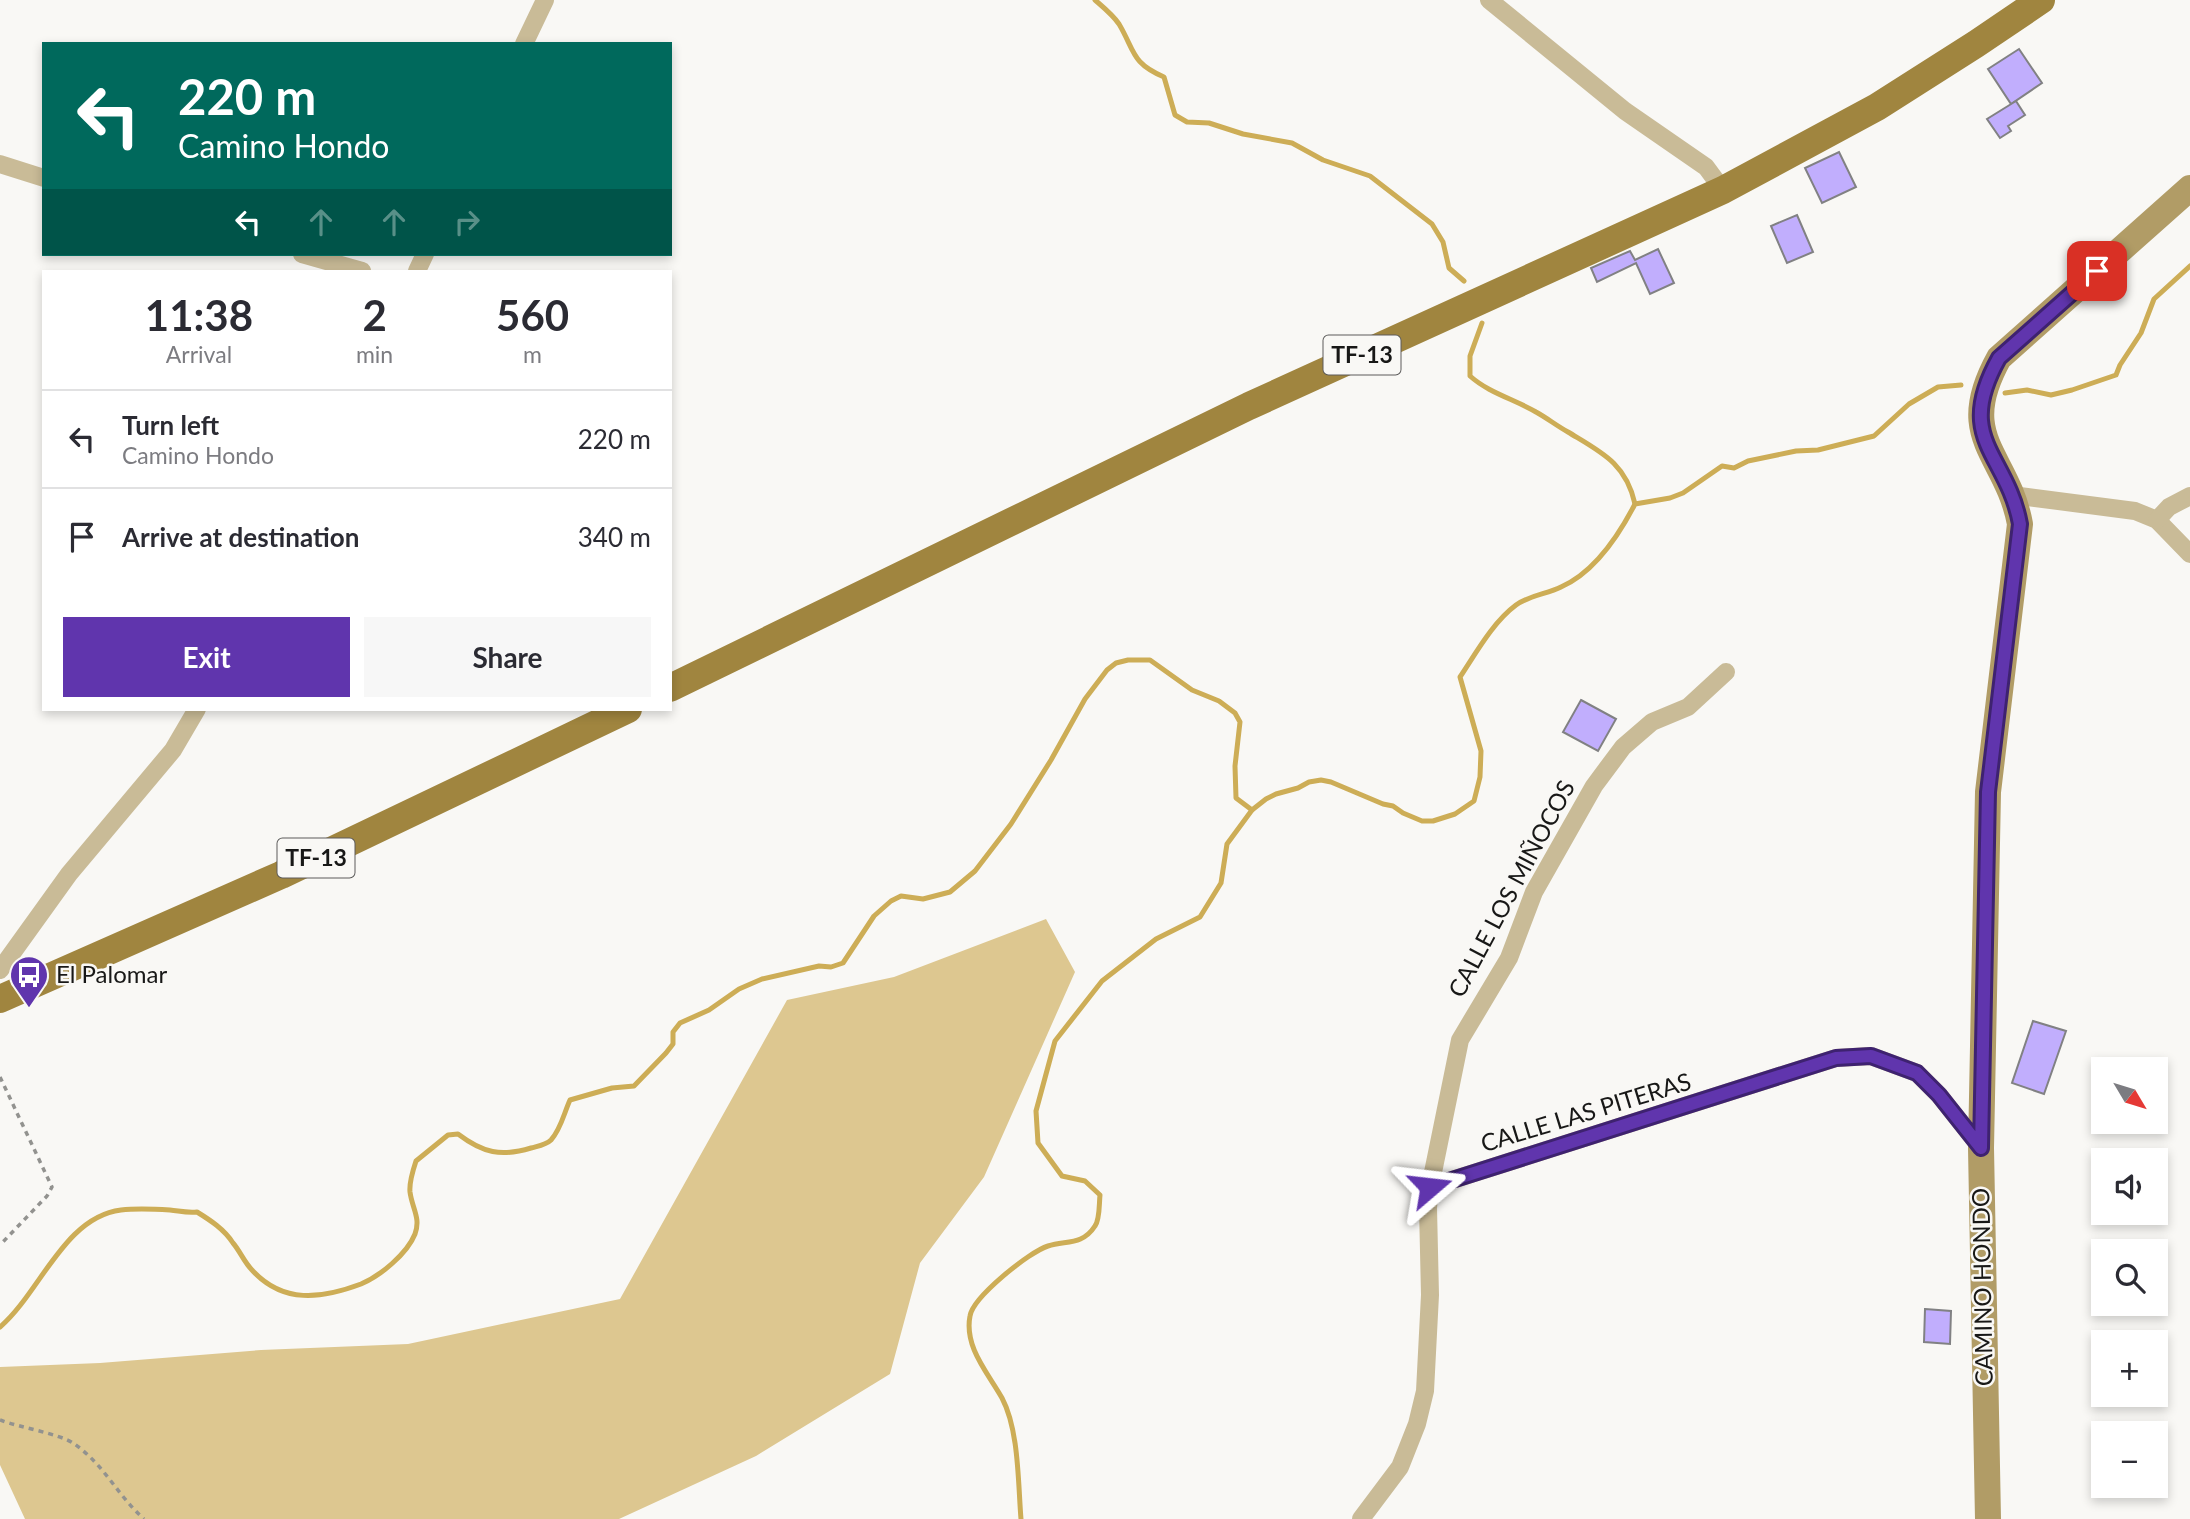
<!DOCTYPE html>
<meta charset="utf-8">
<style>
body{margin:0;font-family:Lato,sans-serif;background:#f7f7f7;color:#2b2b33;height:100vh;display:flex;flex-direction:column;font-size:26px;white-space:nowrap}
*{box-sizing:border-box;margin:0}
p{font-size:23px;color:#7c7c81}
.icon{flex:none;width:38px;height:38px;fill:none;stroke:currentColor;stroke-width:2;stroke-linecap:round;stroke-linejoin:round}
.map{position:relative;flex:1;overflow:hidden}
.drawer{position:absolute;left:42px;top:270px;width:630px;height:441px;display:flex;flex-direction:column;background:#fff;border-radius:0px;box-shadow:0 4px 10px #0003}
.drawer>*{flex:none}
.top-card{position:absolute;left:42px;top:42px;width:630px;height:214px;border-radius:0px;box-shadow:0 4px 10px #0003;background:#00695c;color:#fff;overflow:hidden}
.needle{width:46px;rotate:128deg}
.buttons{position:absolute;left:2091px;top:1057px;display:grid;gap:14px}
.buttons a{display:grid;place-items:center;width:77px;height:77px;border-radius:0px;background:#fff;box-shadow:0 4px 10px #0003;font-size:35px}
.pin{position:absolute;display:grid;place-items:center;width:60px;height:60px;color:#fff;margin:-30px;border-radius:14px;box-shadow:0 4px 10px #0006}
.me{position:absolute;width:77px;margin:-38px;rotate:73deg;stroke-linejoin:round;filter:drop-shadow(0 0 5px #0008)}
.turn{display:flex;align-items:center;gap:24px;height:147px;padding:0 21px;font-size:32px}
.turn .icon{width:91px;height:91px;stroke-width:2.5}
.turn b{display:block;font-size:49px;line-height:60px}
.lanes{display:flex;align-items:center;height:66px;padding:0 21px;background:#0003;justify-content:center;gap:35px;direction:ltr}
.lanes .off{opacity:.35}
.eta{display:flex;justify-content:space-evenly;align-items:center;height:119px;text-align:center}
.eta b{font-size:42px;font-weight:700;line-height:49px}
.cta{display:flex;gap:14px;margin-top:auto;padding:14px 21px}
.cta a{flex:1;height:80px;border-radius:0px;background:#6035ad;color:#fff;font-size:28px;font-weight:700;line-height:80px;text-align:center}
.cta a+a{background:#f7f7f7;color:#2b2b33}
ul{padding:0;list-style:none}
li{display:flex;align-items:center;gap:21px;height:98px;padding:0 21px;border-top:2px solid #e1e1e2}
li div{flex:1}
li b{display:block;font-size:26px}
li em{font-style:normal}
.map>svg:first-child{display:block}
</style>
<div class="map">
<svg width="2190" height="1519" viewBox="0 0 2190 1519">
<rect width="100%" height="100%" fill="#f9f8f5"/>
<!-- green -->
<path fill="#ddc790" d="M1046,919L1075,972L984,1177L920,1263L890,1374L756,1456L619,1519H25L0,1465V1367L100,1363L261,1350L408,1344L620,1299L787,1000L894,977Z"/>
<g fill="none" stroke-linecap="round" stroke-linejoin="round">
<!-- stream -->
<g stroke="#cdad56" stroke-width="5">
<path d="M1095,0C1103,7 1113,15 1119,24C1135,51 1131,63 1164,77L1175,115L1187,122L1209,123L1243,134L1292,143L1323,160L1370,176L1432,224L1443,242L1449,268L1464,281"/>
<path d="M1482,323L1470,356V376C1489,393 1514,399 1536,412C1547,418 1557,426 1568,432C1601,452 1626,463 1635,504"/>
<path d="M2005,393L2027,390L2051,395L2072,390L2116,375L2120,365L2141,333L2154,299L2190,266"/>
<path d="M0,1327C40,1293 64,1217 121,1210C137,1208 155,1209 170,1210C180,1211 186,1213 197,1212C210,1220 224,1229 233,1243C240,1251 244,1262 252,1270C283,1304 321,1299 361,1284C380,1276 407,1254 415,1234C421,1218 412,1208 410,1192C409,1182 413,1170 416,1161L448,1135L458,1134C483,1153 501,1157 531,1148C538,1146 546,1145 551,1140C561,1129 564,1113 570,1100L612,1088L634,1086L666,1053L673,1044V1032L680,1023L709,1010L739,989L762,979L819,966L831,967L843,963L874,916L891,901L901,896L923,899L950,892L975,871L1011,824L1051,760L1085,699L1107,670L1116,663L1128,660H1150L1192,690L1219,701L1235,713L1240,722L1235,766L1236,798L1252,810"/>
<path d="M1021,1519C1018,1483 1019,1430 1002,1398C988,1373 964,1347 970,1316C973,1297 1029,1252 1048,1246C1066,1240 1082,1246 1095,1226C1100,1219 1099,1204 1100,1195L1085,1181L1062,1176L1038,1143L1036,1111L1055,1041L1102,981L1156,939L1200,917L1221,883L1227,844L1252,810L1266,799L1276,794L1298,788L1309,782L1321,780L1331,782L1383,804L1393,806L1403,813L1422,821H1433L1455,814L1474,801L1480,777L1481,751L1460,677C1476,653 1493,622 1516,605C1530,595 1547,594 1561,587C1595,572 1619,535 1635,504L1670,498L1683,493L1722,466L1734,468L1748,461L1796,451L1818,450L1874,436L1909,404L1938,387L1961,385"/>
</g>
</g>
<!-- building -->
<g fill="#c1aefd" stroke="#818183" stroke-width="2">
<path d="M2019,49L2042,83L2011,104L1988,69Z"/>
<path d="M2016,101L2025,115L2008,126L2011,131L2000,138L1987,119Z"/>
<path d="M1839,152L1856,187L1822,203L1805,168Z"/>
<path d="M1797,215L1813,252L1787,263L1771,226Z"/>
<path d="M1658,249L1674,283L1650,294L1636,263L1597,282L1591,268L1630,251L1635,260Z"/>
<path d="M1581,700L1616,719L1598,751L1563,732Z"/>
<path d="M2033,1021L2066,1031L2044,1094L2012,1083Z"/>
<path d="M1925,1309L1951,1311L1950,1344L1924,1342Z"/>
</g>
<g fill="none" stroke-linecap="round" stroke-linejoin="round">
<!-- path -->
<g stroke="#92928f" stroke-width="3.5" stroke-dasharray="5 5" stroke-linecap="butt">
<path d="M0,1077L52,1187L47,1196L0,1245"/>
<path d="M0,1420C18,1427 60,1434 73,1443C104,1464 117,1495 144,1519"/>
</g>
<!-- street -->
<g stroke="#c9bb97" stroke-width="18">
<path d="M1489,0L1625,111L1706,167L1723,190"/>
<path d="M524,44L545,0"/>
<path d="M0,164L44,178"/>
<path d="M302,254L362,271"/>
<path d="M417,271L425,254"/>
<path d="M2012,495L2135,511L2157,520L2190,554"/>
<path d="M2157,520L2169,507L2190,496"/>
<path d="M0,970L69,874L173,750L197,709"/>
<path d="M1430,1187L1460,1040L1509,958L1534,892L1594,786L1623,747L1652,722L1688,707L1726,672"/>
<path d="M1361,1519L1400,1467L1417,1424L1425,1391L1430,1295L1428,1208L1430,1187L1836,1058L1871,1056L1917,1073L1939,1095L1981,1148"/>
</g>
<!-- secondary -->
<path stroke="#b19c66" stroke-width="26" d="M1988,1519L1981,1148L1988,792L2020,524C2007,453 1954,439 1999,358L2190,188"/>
<!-- primary -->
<g stroke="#a0853f" stroke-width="28">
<path d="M670,688L1249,406L1723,190L1877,107L1976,44L2041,0"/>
<path d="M0,999L281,875L628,709"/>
</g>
</g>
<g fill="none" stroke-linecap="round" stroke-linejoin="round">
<defs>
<path id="route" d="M1430,1187L1836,1058L1871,1056L1917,1073L1939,1095L1981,1148L1988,792L2020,524C2007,453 1953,440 1999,358L2097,271"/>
</defs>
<!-- route casing -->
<use href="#route" stroke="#3e2270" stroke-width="18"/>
<!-- route -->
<use href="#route" stroke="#6035ad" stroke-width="12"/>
</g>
<!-- icons -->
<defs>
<symbol id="bus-pin" viewBox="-11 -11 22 30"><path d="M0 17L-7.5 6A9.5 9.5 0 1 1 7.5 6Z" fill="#6035ad" stroke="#f9f8f5"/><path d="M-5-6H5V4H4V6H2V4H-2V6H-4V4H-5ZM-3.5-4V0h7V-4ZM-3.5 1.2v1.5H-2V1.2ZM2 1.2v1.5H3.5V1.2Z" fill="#fff"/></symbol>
</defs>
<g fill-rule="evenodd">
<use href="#bus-pin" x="7" y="953" width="44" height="60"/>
</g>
<g text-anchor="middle" stroke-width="5" stroke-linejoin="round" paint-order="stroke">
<!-- shield labels -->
<g fill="#f9f8f5" stroke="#5c5b5a" stroke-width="2">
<rect x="1323.5" y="335.5" width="77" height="39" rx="5"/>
<rect x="277.5" y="838.5" width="77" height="39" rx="5"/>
</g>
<g font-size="23" font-weight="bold" fill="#181817">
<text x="1362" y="363">TF-13</text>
<text x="316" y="866">TF-13</text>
</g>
<!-- street labels -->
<g font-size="24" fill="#181817" stroke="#f9f8f5">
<text transform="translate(1512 889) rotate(-62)" y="8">CALLE LOS MIÑOCOS</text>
<text transform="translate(1586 1113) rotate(-17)" y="8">CALLE LAS PITERAS</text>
<text transform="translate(1983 1287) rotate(-91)" y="8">CAMINO HONDO</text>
</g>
<!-- poi labels -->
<g font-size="24" fill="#181817" stroke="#f9f8f5" text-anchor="start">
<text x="56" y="983">El Palomar</text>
</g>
</g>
</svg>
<div class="buttons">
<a><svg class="needle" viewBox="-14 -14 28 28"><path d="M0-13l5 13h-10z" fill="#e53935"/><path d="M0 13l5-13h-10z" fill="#7c7c81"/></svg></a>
<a><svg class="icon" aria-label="sound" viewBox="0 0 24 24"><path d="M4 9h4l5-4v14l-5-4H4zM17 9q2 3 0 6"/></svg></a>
<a><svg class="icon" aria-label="search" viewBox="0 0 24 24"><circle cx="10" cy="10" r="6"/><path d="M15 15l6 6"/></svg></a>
<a>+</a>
<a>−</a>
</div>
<div class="pin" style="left:2097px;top:271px;background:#d93025"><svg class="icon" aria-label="arrive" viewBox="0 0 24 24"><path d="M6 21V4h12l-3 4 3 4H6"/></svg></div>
<svg class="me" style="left:1430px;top:1187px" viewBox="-20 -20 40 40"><path d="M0-17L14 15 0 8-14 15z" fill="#6035ad" stroke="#fff" stroke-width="4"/></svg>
<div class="top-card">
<div class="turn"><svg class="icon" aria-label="left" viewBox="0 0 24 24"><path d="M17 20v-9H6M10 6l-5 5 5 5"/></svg><div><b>220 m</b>Camino Hondo</div></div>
<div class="lanes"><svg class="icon" aria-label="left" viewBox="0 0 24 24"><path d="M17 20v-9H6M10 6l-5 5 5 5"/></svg><svg class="icon off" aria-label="ahead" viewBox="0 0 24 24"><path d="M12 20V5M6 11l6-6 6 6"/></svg><svg class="icon off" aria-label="ahead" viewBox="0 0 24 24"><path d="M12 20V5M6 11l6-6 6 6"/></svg><svg class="icon off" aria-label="right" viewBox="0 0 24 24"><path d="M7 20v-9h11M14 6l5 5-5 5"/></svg></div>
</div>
<section class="drawer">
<div class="eta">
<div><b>11:38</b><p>Arrival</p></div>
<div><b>2</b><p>min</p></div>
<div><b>560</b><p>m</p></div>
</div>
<ul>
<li><svg class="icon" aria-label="left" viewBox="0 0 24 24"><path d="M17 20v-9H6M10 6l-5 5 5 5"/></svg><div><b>Turn left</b><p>Camino Hondo</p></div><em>220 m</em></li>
<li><svg class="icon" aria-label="arrive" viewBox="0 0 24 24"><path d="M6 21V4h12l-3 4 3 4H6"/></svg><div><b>Arrive at destination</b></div><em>340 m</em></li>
</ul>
<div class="cta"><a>Exit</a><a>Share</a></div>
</section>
</div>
